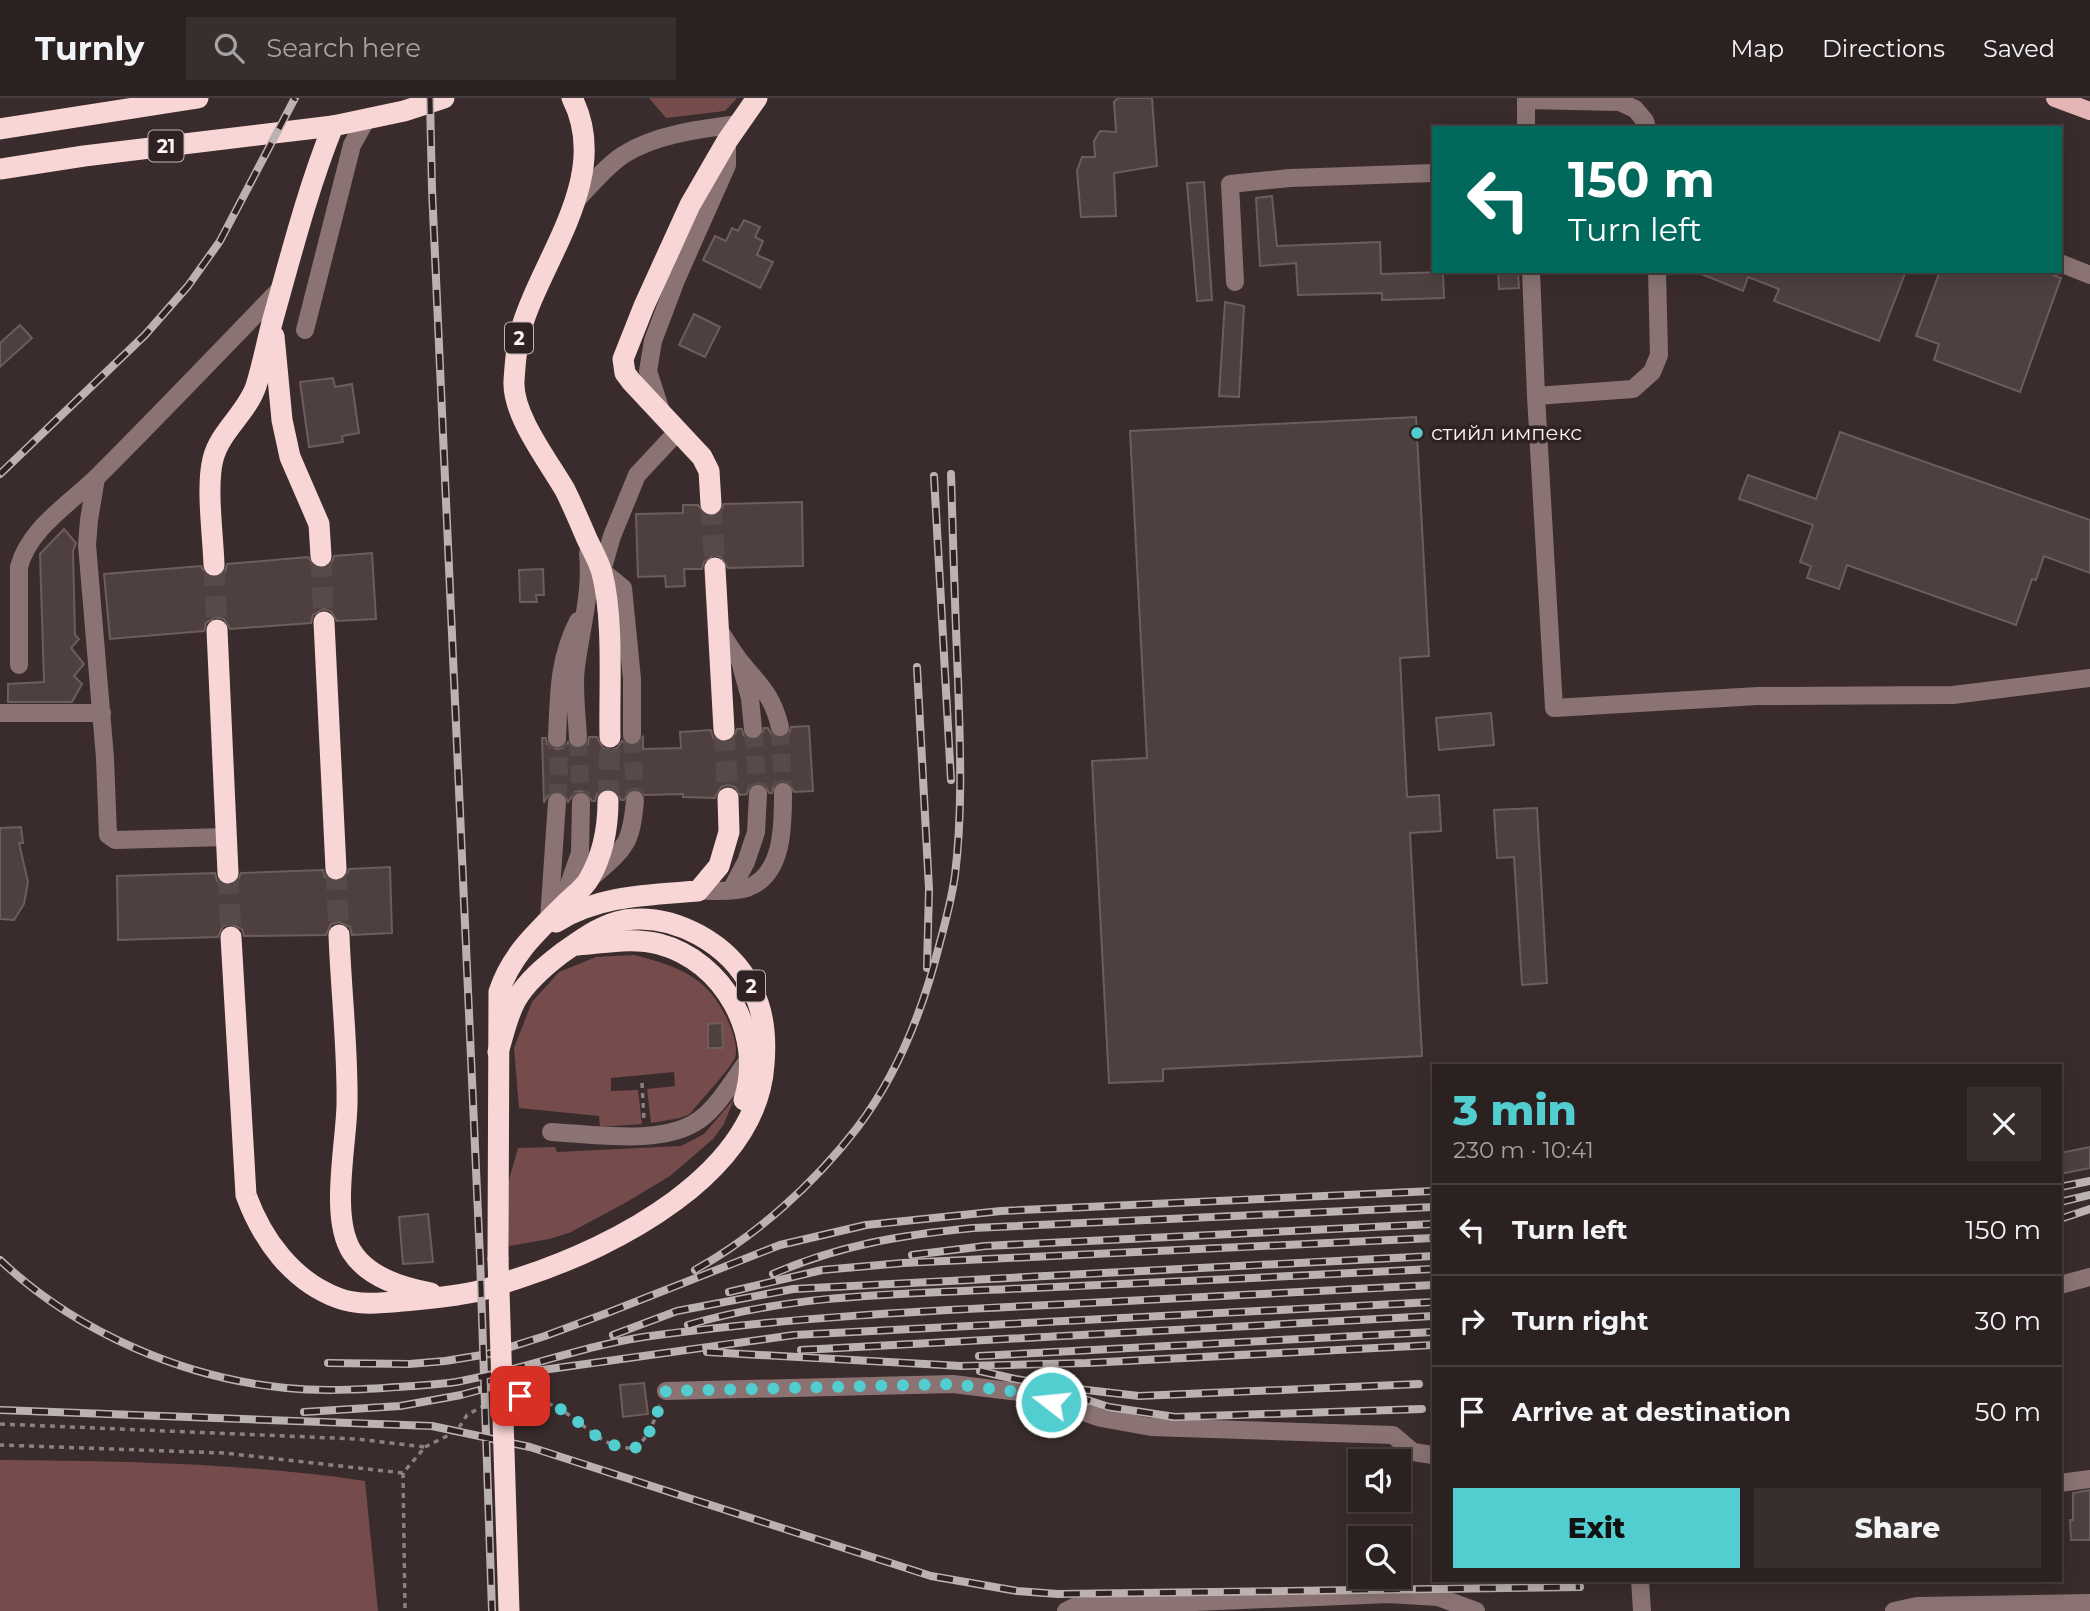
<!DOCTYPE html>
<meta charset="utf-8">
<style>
body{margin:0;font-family:Montserrat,sans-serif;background:#382e2e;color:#f1f3f6;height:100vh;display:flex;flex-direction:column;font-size:26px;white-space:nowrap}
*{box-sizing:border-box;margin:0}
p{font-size:23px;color:#a6a3a5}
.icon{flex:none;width:38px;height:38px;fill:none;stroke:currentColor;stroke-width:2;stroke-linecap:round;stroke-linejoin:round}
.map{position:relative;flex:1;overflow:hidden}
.sheet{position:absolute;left:1432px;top:966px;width:630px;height:518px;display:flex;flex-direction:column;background:#2c2121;border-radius:0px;box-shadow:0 4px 18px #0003,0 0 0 2px #483e3f}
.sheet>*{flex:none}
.top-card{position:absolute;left:1432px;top:28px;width:630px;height:147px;border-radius:0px;box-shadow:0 4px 18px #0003,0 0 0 2px #483e3f;background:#00695c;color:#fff;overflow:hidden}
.fabs{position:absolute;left:1348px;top:1351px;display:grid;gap:14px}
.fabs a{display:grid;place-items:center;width:63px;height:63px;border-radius:0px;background:#2c2121;box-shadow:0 4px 18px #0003,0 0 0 2px #483e3f;font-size:35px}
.pin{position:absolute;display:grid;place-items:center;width:60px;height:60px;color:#fff;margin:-30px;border-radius:14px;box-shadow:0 4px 10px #0006}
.me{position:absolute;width:77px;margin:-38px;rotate:286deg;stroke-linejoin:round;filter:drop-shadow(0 0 5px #0008)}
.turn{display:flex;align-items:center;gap:24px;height:147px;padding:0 21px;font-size:32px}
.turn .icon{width:91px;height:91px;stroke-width:2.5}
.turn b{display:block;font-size:49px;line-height:60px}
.round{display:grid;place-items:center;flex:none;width:74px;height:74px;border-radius:0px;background:#382e2e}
.head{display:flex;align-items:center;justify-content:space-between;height:119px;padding:0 21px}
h1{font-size:42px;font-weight:800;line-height:52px;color:#52cdd0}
.action{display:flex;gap:14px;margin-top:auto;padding:14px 21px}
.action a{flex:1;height:80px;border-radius:0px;background:#52cdd0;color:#111;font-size:28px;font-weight:800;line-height:80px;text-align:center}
.action a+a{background:#382e2e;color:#f1f3f6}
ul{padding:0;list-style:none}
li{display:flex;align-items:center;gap:21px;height:91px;padding:0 21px;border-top:2px solid #483e3f}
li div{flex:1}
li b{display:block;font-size:26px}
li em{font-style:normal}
header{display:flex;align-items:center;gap:42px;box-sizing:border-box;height:98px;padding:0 35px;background:#2c2121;border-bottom:2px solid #483e3f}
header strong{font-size:33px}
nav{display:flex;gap:38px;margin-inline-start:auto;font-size:24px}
.search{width:490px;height:63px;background:#382e2e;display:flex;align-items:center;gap:18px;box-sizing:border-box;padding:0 24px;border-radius:0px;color:#a6a3a5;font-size:26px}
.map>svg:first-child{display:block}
</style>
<header>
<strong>Turnly</strong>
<div class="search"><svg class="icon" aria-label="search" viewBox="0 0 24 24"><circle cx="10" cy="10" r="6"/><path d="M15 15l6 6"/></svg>Search here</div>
<nav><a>Map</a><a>Directions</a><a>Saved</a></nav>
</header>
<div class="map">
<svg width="2090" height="1513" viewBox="0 0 2090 1513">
<rect width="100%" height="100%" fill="#3a2c2c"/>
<!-- green -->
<g fill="#754b4c">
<path d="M649,0H737L725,13L666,20Z"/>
<path d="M634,857C681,869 711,880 730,928C734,937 738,950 735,960C730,971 699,1004 690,1016L680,1020L651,1025L647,991L675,988L674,974L611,980V993L638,992L642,1026L600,1029L599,1018L519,1010L514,950L532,904L559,874L596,859Z"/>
<path d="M734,1001L724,1026L713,1041L670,1078L625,1105L569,1135L549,1141L509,1148L506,1092L518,1050L555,1049L557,1054L681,1048L704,1036Z"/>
<path d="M0,1362C121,1363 245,1365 365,1383L378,1513H0Z"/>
</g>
<!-- building -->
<g fill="#4f4040" stroke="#6d5d5d" stroke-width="2">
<path d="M1118,0H1152L1157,68L1114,75L1116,118L1081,119L1077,73L1082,59H1095L1094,43L1100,33L1116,34L1114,4Z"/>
<path d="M1204,84L1212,202L1197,203L1187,85Z"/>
<path d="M1272,98L1277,148L1380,144L1381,176L1443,174L1444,200L1382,202V195L1298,197L1296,165L1260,168L1256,100Z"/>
<path d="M744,122L760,129L755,139L763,143L757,157L773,164L760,190L703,162L715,138L726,143L732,130L738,133Z"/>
<path d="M1498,173H1518L1519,190L1499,191Z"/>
<path d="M1694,173H1906L1879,243L1774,203L1779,191L1748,179L1743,193Z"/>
<path d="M1940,173H2044L2061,180L2020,294L1934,262L1939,246L1916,238Z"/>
<path d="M1225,204L1244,208L1239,299L1219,298Z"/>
<path d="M694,216L720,229L705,259L679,247Z"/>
<path d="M20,227L32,240L0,269V245Z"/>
<path d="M333,280L335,289L352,286L359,335L342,338L343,344L309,349L300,284Z"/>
<path d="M1416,319L1429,558L1400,560L1407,699L1439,697L1441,733L1410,735L1422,958L1163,971V983L1109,985L1092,663L1147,660L1130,333Z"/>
<path d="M1840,334L2090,422V475L2044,458L2036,482L2032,481L2016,527L1847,467L1839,491L1807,480L1811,468L1800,464L1813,427L1739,401L1748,377L1816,401Z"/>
<path d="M802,404L803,468L728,470L721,459L714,457L704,464L702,471H684L685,488L666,489L665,478L638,479L636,416L683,415V407H698L705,417L712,419L719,416L724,406Z"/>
<path d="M64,431L76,445L73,453L75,537L79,541L71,550L84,566L74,578L82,586L72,604H8V586L44,584L40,456Z"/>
<path d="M372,455L376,521L337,523L331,513L323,511L313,517L311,525L230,531L224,521L216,519L206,525L204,533L110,541L104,476L201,468L207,478L215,480L225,474L227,466L308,459L315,469L322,471L332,464L334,458Z"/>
<path d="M543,471L544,497H536L537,504H520L519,472Z"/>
<path d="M1491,615L1494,647L1439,652L1436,620Z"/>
<path d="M809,628L813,693L794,694L789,685L782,683L774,688L772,695H769L765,687L758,685L749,689L747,696L740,697L735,689L728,687L721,689L715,700L683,699V696L645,697L636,691L630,692L624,702H621L615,692L608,690L597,696L595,703H592L587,695L581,693L575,694L568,704L564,695L557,693L548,697L544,705L542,640H546L547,646L556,651L563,650L568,644L572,650L579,651L588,646L589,639H597L603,650L611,652L617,650L622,643L627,647H637L643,639V651L681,650L680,634L711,632L713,640L724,645L732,643L737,631H742L744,638L753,642L760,640L764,630H768L772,637L777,640H782L789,636L791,629Z"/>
<path d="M1537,710L1547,885L1522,887L1514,759L1497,760L1494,712Z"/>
<path d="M21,729L23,745H19L28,784L24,806L14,822L0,821V730Z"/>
<path d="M390,769L392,835L352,837L350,829L339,824L331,826L326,837L244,838L242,831L231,826L223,828L218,839L118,842L117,778L215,775L217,783L228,788L236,786L241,775L323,772L325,779L336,784L344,782L349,771Z"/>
<path d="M722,925L723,950H708V926Z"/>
<path d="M2090,1049V1070L2060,1076V1055Z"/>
<path d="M428,1116L433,1164L403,1166L399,1119Z"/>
<path d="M644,1285L648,1316L623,1319L620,1287Z"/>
<path d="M2090,1392V1442H2071L2070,1422H2073V1395Z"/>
</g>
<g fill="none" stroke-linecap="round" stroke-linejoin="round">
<!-- minor-tunnel -->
<g stroke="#574a4a" stroke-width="18" stroke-dasharray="18 9" stroke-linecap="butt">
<path d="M780,629L783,694"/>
<path d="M753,631L758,696"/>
<path d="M632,637L635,702"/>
<path d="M578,640L581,704"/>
<path d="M557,704L559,673L557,640"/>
</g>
<!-- highway-tunnel -->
<g stroke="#574a4a" stroke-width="21" stroke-dasharray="21 10" stroke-linecap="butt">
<path d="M711,406L715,470"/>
<path d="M321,458L324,524"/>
<path d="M214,467L217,532"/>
<path d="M724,632L728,700"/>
<path d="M608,703L610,639"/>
<path d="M336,771L339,837"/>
<path d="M228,775L231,839"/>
</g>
<!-- path -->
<g stroke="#8c8080" stroke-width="3.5" stroke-dasharray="5 5" stroke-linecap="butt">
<path d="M642,985L644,1022"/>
<path d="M519,1298C532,1300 545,1303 556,1309C582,1322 606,1356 638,1349L650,1333L660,1307"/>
<path d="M0,1326L357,1341L425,1349L403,1375L224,1355L0,1347"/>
<path d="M425,1349L457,1333L467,1317L485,1307"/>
<path d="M403,1375L405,1513"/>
</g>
<!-- minor -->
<g stroke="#8b7373" stroke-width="18">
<path d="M1526,0V30"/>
<path d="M1526,2L1620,4L1635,11L1645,23L1647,30"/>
<path d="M575,104C590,88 604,70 623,57C656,36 700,31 739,26"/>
<path d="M2060,165L2090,177"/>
<path d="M1531,173L1536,298L1554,610L1758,598L1953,597L2090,580"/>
<path d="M1235,184L1230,86L1290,80L1433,75"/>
<path d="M305,232L352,47L366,22"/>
<path d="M1536,298L1633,291L1652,274L1659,257L1657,173"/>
<path d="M661,313L648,273L653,243L676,182L727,67V43"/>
<path d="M96,380L89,422L87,447L105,660L108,737L115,742L226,739"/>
<path d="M718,530C725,541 732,553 740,563C760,588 772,596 780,629"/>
<path d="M19,567V469C29,430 71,405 99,377C161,315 222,251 283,188"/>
<path d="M741,567L750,600L753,631"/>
<path d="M0,615H102"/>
<path d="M632,637V581L623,490L602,473L612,438L637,377L679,332"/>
<path d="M557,640C559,595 558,563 578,523"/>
<path d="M578,640C577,617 573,591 576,569C581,530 592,494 588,455"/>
<path d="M591,780C625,750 631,748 635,702"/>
<path d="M731,792L746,764L756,734L758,696"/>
<path d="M698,793C713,792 732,795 747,790C784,777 783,726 783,694"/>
<path d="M561,809L580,755L581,704"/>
<path d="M549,821L557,704"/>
<path d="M551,1034C594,1036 663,1048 699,1022C718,1009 736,978 750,959"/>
<path d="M2060,1187L2090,1179"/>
<path d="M666,1293L953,1286L1026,1295L1101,1320L1151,1329L1393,1337L1413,1354L1433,1357"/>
<path d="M2060,1385L2090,1381"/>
<path d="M1640,1482L1642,1513"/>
<path d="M1066,1513L1074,1509L1389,1496L1438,1499L1476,1513"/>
<path d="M1894,1513L1917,1508L2090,1505"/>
</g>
<!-- major -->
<path stroke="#e5b5b6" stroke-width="18" d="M2055,0L2090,13"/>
<!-- highway -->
<g stroke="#f9d6d6" stroke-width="21">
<path d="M572,0C613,80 540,161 520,235C516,250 515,268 514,283C512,317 549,364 565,392C573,408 580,425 587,441C592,452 599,463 602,475C614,521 609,590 610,639"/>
<path d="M0,31L198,0"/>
<path d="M0,71L84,58L333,28L404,13L444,0"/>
<path d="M274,238L282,322L290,359L319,426L321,458"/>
<path d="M711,406L709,373L702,359L631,283L625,275L623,261L644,208L690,107L727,43L757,0"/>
<path d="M214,467C213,436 206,389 213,361C220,333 247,315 256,288C263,266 267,243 273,221C291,157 308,90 333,28"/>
<path d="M715,470L724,632"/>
<path d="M324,524L336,771"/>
<path d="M217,532L228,775"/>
<path d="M556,824C599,797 649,797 698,793L719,768L729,734L728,700"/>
<path d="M339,837C341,893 348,951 347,1007C346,1049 330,1120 352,1154C368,1179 403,1190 431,1195"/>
<path d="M231,839L246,1097C262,1141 292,1183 338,1200C361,1209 390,1204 414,1202C435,1200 455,1198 474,1194C490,1191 506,1184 522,1179C614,1149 757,1077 764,966C766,942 764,913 752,891C730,846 675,815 625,822C601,826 581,842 562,855C545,868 527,883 516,902C507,918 504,936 498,954"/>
<path d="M578,847C605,845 633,839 659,846C724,863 765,937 744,1002"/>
<path d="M498,1161L499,894C511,856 539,832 567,804C574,797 584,790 589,781C603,757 608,730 608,703"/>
</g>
<defs>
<g id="rail">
<path d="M430,0L432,91L480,1160L492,1513"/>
<path d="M0,376L145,237L188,188L220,143L295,0"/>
<path d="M934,378L951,682"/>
<path d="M917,569L929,791L927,870"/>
<path d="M2060,1089L2090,1083"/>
<path d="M2060,1104L2090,1097"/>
<path d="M2060,1121L2090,1111"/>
<path d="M912,1157L985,1148L1433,1126"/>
<path d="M0,1162C76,1234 183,1280 286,1290C328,1294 370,1291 412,1288C426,1287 442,1286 456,1284C524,1272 589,1245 658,1237C788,1220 918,1213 1049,1207C1177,1200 1305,1194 1433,1187"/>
<path d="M695,1172C756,1138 814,1086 857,1030C898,976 924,909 940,844C946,822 952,799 955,777C963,712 960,646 958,581C955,513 953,444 951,376"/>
<path d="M773,1176C840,1147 901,1137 973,1130L1433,1109"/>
<path d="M729,1194L822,1172L903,1165L1433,1140"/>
<path d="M688,1227C791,1196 902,1196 1009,1191C1150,1185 1292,1178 1433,1171"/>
<path d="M613,1237L677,1213L793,1191L1433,1158"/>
<path d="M801,1252L1433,1218"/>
<path d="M707,1254L961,1268L1087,1265L1433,1247"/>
<path d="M979,1258L1433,1234"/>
<path d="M328,1265L409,1266L445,1263L488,1256L545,1238L607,1215L780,1147L866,1127L1001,1113L1433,1093"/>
<path d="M980,1273L1015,1281L1078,1291L1139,1298L1419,1286"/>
<path d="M528,1274L794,1237L1433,1204"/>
<path d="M1075,1298L1109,1309L1175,1319L1422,1311"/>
<path d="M0,1312L432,1328L530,1349L931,1478L1017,1493L1058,1496L1580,1489"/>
<path d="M304,1314L400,1308L461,1297L538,1276"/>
</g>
</defs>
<!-- rail casing -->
<use href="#rail" stroke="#bdb2b2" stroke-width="8"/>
<!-- rail -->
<use href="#rail" stroke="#302222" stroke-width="5" stroke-dasharray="16" stroke-linecap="butt"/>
<!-- highway-bridge -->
<path stroke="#f9d6d6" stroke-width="21" d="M498,1161L509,1513"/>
</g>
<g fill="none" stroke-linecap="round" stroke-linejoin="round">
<!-- route -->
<path stroke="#52cdd0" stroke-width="12" stroke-dasharray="0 21.6" d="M520,1298C533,1300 545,1303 557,1309C582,1323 606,1356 638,1349L650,1333L666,1293L953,1286L1026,1295L1051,1304"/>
</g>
<!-- markers -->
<circle fill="#52cdd0" stroke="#302222" stroke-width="2.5" cx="1417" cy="335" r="7"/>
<g text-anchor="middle" stroke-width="7" stroke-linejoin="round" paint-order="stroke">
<!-- shield labels -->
<g fill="#302222" stroke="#bfb4b4" stroke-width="2">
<rect x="148.5" y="32.5" width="35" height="31" rx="5"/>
<rect x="505" y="224.5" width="28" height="31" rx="5"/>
<rect x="737" y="872.5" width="28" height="31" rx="5"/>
</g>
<g font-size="19" font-weight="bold" fill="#fcf2f2">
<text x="166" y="55">21</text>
<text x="519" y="247">2</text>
<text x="751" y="895">2</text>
</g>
<!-- poi labels -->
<g font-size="21" fill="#fcf2f2" stroke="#302222" text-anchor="start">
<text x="1431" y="342">стийл импекс</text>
</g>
</g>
</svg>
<div class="fabs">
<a><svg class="icon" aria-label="sound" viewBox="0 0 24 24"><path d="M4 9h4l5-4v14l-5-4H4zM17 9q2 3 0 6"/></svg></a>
<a><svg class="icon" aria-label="search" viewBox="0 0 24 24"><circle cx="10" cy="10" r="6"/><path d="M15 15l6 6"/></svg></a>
</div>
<div class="pin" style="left:520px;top:1298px;background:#d93025"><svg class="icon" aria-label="arrive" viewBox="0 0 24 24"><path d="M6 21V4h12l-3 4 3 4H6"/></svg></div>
<svg class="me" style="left:1051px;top:1304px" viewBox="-20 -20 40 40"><circle r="17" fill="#52cdd0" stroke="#fff" stroke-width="3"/><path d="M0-11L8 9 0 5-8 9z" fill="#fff"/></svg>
<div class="top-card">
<div class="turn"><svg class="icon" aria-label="left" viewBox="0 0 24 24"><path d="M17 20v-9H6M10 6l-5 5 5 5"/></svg><div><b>150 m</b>Turn left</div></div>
</div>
<section class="sheet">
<div class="head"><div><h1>3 min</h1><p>230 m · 10:41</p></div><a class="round"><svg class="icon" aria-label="close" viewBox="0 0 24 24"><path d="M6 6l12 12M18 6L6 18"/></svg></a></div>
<ul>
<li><svg class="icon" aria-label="left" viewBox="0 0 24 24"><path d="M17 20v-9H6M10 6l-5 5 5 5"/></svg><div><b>Turn left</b></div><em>150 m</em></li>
<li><svg class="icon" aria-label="right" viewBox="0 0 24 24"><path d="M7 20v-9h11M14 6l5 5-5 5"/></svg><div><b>Turn right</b></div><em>30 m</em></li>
<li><svg class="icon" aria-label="arrive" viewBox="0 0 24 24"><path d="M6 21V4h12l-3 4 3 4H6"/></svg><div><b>Arrive at destination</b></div><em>50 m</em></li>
</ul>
<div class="action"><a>Exit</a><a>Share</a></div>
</section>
</div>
